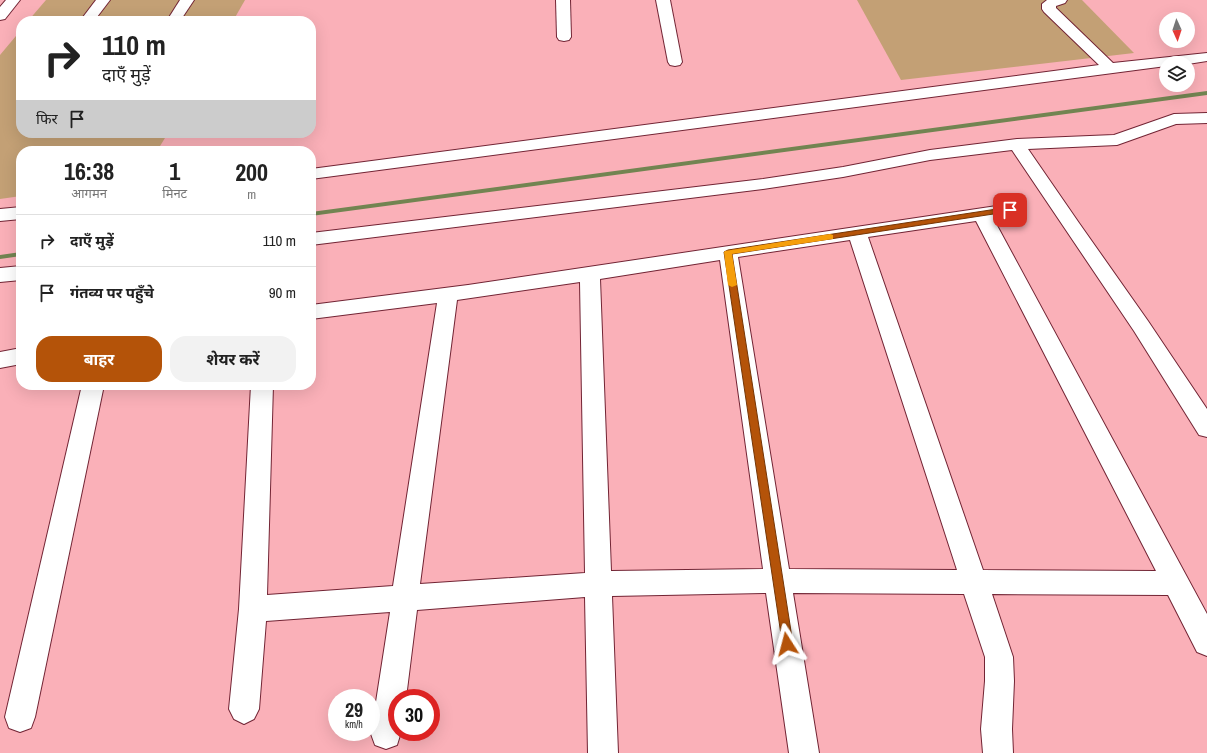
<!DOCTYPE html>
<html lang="hi">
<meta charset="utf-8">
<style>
body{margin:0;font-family:"Archivo Narrow","Noto Sans Devanagari",sans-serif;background:#f2f2f2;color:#222;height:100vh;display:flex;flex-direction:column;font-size:15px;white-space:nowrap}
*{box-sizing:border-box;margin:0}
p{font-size:13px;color:#767676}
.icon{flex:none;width:22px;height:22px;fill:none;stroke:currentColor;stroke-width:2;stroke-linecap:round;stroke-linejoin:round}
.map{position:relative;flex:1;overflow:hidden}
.side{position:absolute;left:16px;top:146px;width:300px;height:244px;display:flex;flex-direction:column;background:#fff;border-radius:16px;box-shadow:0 4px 16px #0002}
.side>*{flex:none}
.hud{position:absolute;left:16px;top:16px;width:300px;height:122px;border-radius:16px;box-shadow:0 4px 16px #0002;background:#fff;color:#222;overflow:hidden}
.needle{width:26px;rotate:177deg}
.fabs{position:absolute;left:1159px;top:12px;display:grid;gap:8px}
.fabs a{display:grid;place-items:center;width:36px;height:36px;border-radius:50%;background:#fff;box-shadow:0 4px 16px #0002;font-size:20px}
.speed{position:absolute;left:328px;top:689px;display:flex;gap:8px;font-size:20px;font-weight:700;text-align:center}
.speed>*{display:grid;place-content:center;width:52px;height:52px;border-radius:50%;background:#fff;box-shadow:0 4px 16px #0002;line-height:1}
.speed small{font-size:10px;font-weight:400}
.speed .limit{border:6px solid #d22;background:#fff;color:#111}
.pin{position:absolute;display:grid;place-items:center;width:34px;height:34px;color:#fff;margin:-17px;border-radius:8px;box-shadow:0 2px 6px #0006}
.me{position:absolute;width:44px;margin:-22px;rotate:351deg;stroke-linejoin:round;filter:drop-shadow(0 0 3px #0008)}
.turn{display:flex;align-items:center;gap:14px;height:84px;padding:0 20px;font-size:18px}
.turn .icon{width:52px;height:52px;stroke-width:2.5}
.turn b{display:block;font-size:28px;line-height:34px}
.then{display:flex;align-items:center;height:38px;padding:0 20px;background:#0003;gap:8px;font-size:15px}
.eta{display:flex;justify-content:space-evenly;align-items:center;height:68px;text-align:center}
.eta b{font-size:24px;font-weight:700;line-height:28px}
.button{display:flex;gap:8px;margin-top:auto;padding:8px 20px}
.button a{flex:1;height:46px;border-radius:16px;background:#b45309;color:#fff;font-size:16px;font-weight:700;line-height:46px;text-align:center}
.button a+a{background:#f2f2f2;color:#222}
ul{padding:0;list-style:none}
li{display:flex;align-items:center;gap:12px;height:52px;padding:0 20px;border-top:1px solid #e0e0e0}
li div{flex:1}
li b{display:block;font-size:15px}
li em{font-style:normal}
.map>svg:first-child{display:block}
</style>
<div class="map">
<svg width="1207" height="753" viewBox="0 0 1207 753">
<rect width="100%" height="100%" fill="#fab0b8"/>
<!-- green -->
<g fill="#c3a075">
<path d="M46,0H245L233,21H28Z"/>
<path d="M857,0H1082L1134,53L901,80Z"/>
<path d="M21,30V133H168L157,151H21V196L0,199V55Z"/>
</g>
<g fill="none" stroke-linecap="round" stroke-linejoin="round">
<!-- stream -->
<g fill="#728451" fill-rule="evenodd">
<path d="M1207,91V95L311,216V212Z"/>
<path d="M21,252V256L0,259V255Z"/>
</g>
<defs>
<g id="street">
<path d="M6,0H20L5,19L0,20V7Z"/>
<path d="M96,0H110L94,21H80Z"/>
<path d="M180,0H194L180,21H170L168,19Z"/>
<path d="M556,0H570L571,37L569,40L564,41L559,40L557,37Z"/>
<path d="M656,0H670L682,62L680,65L675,66L670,65L668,62Z"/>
<path d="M1047,0H1067L1065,3L1056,6V8L1113,63L1207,53V61L1188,64L1166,63V66L311,179V169L1099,65L1044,12L1042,9V4Z"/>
<path d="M1207,113V123L1176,124L1117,145L1028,149L1079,223L1148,321L1207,409V437L1199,435L1134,331L1012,150L930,160L843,177L763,189L311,245V233L763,179L843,167L930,150L1017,139L1114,135L1174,114Z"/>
<path d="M1010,204L1016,206L1019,210L1016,214L993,218L1207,614V656L1197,652L1168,595L992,594L1013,657L1014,681L1012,729L1013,753H983L981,729L985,681V657L964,594L793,593L819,753H789L766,593L612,596L618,753H588L585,597L417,610L406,698H397V732H401L397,745L386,749L375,745L371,734L390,612L266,621L259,709L254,719L244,724L234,719L229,709L239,609L251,385H273L267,595L393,586L437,303L311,319V305L468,285ZM976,221L1156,571L983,570L868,237ZM850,240L957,570L789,569L738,257ZM720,260L763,569L611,571L600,279ZM580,282L585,573L420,584L457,300Z"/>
<path d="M21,207V219L0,221V209Z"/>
<path d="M21,266V280L0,282V268Z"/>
<path d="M21,348V364L0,368V352Z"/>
<path d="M82,385H104L35,717L31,728L20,732L9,728L5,717Z"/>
</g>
</defs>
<!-- street casing -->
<use href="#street" stroke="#722434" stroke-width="2"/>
<!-- street -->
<use href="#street" fill="#fff" fill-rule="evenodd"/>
</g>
<!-- route -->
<path fill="#b45309" stroke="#753606" d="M1010,207L1014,210L1013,211L732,254L793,644L791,648L787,649L783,648L724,252L728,250Z"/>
<!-- slow -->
<path fill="#f59e0b" d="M830,234L833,235V239L732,254L737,285L732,287L728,285L724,252L725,251Z"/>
</svg>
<div class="fabs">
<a><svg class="needle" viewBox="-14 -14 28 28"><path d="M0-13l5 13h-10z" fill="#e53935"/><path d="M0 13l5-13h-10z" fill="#767676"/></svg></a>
<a><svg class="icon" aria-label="layers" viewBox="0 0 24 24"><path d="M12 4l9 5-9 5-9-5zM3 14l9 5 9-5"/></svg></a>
</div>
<div class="speed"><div>29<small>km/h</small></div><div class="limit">30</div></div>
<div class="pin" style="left:1010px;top:210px;background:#d93025"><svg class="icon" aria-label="arrive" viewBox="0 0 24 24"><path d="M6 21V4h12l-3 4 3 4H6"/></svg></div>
<svg class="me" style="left:787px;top:644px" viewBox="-20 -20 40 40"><path d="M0-17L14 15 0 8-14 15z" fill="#b45309" stroke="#fff" stroke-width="4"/></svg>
<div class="hud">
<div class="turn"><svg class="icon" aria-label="right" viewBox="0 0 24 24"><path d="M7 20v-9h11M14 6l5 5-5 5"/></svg><div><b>110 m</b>दाएँ मुड़ें</div></div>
<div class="then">फिर<svg class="icon" aria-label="arrive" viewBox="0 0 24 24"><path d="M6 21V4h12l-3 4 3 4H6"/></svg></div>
</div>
<section class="side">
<div class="eta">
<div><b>16:38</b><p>आगमन</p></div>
<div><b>1</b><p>मिनट</p></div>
<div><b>200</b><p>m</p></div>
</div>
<ul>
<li><svg class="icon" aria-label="right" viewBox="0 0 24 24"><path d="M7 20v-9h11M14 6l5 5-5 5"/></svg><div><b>दाएँ मुड़ें</b></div><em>110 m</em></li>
<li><svg class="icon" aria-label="arrive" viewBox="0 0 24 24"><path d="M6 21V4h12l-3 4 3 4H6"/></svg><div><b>गंतव्य पर पहुँचे</b></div><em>90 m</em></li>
</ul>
<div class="button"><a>बाहर</a><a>शेयर करें</a></div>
</section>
</div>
